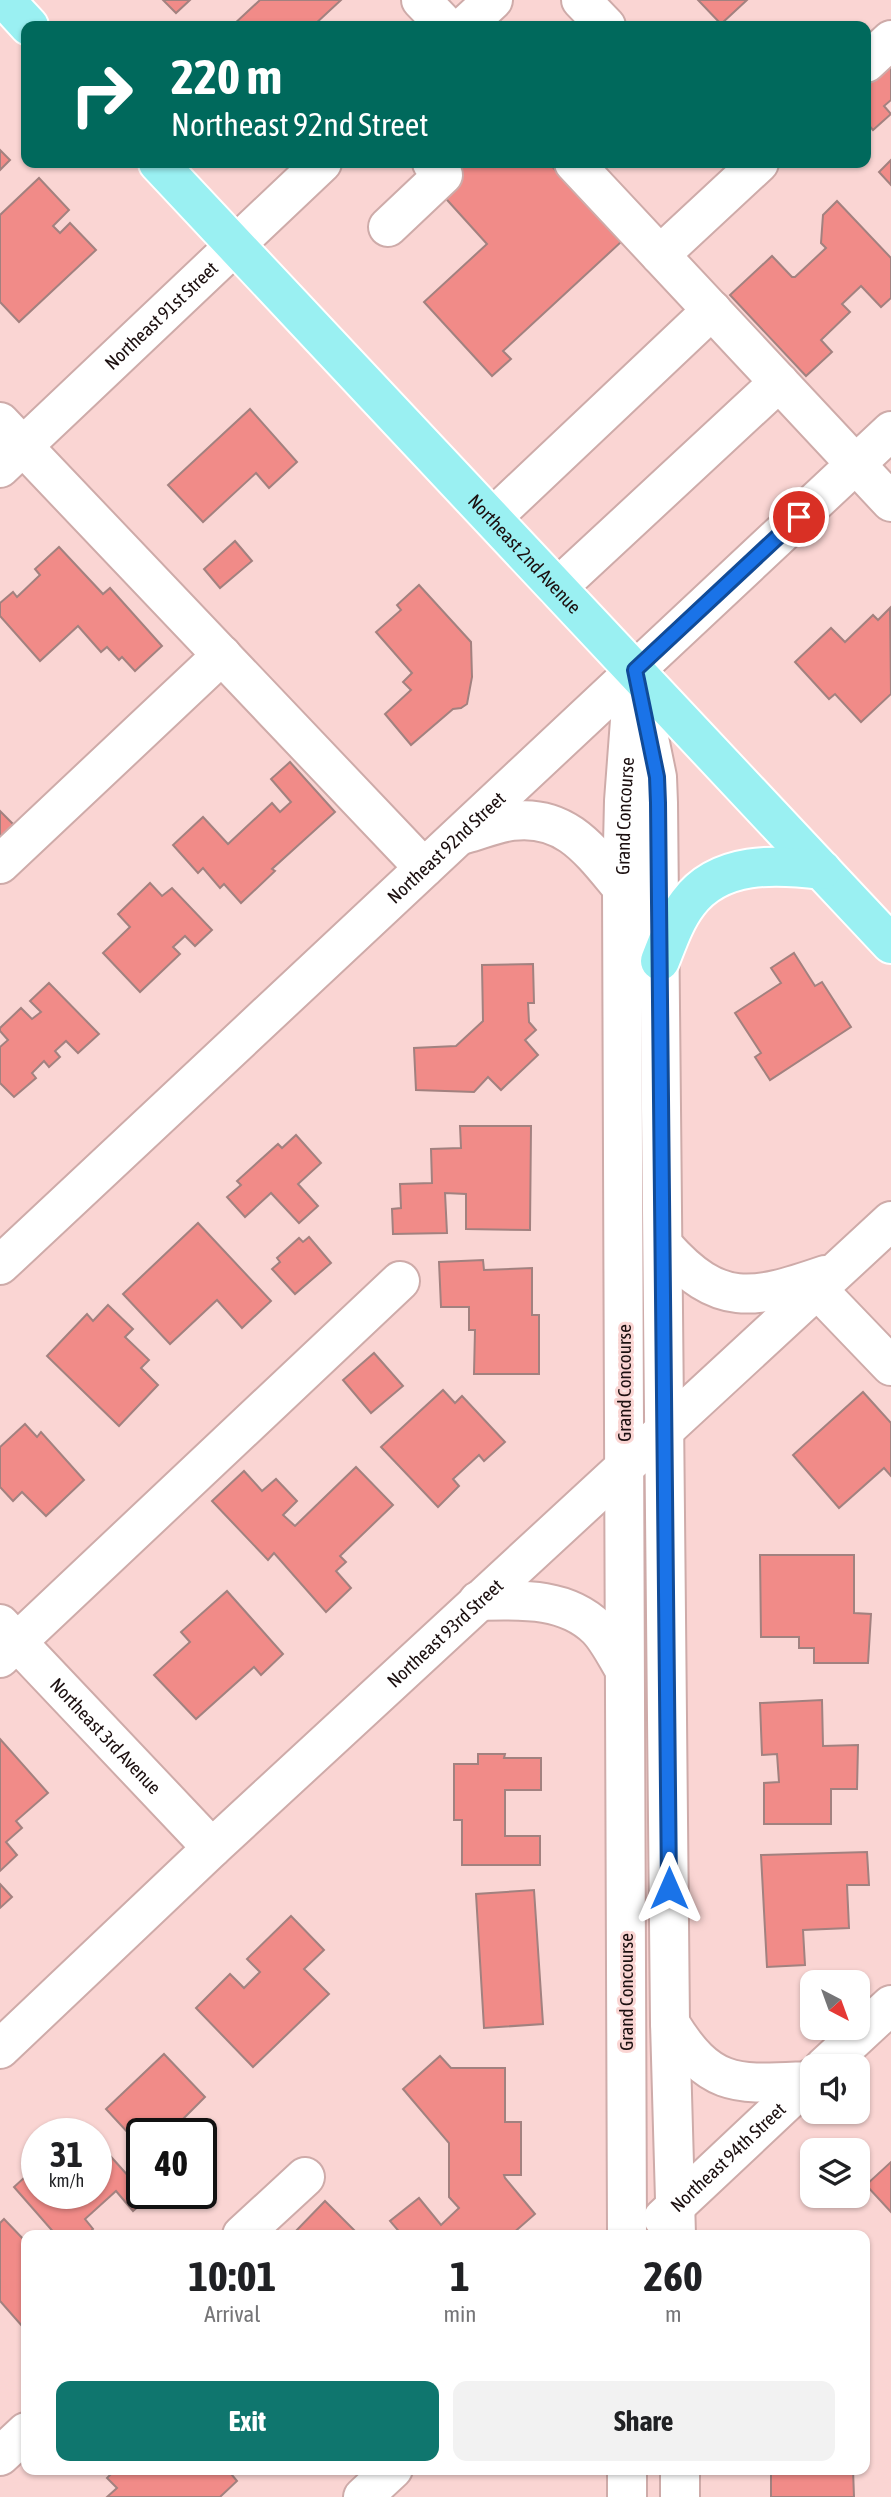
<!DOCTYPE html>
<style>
body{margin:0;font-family:"Asap Condensed",sans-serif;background:#f2f2f2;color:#202124;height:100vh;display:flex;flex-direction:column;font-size:26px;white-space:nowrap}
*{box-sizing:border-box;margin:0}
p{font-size:23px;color:#757577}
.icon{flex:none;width:38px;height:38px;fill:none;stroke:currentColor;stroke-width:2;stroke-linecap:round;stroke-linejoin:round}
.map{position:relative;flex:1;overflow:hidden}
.side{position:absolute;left:21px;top:2230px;width:849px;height:245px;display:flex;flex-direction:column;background:#fff;border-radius:14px;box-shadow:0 2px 5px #0004}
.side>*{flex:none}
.banner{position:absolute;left:21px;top:21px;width:850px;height:147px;border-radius:14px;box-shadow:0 2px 5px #0004;background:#00695c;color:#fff;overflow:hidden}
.needle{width:46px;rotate:139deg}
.fabs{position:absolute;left:800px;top:1970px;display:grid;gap:14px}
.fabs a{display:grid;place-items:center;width:70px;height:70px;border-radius:14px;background:#fff;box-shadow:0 2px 5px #0004;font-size:35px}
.speed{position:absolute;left:21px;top:2118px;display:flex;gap:14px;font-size:35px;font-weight:700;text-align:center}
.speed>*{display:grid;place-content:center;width:91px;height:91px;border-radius:50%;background:#fff;box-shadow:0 2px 5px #0004;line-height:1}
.speed small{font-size:18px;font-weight:400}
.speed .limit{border:4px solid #111;border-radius:10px;background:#fff;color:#111}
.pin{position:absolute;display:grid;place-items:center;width:60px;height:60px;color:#fff;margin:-30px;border:4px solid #fff;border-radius:50%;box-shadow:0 2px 7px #0007}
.me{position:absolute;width:77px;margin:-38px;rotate:0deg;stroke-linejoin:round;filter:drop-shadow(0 0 5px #0008)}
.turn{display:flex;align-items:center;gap:24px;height:147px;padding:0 35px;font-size:32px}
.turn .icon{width:91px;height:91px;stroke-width:2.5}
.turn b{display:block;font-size:49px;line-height:60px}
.eta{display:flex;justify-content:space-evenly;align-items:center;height:119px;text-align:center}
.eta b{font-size:42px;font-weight:700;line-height:49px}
.primary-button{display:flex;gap:14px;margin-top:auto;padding:14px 35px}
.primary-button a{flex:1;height:80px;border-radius:14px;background:#0f766e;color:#fff;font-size:28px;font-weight:700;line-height:80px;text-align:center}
.primary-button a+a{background:#f2f2f2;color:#202124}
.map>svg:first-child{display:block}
</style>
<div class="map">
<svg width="891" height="2497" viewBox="0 0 891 2497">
<rect width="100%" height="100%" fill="#fad5d3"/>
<!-- building -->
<g fill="#f18b88" stroke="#a2817f" stroke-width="2">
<path d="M163,0H190L176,13Z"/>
<path d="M260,0H341L313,26H232Z"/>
<path d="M698,0H747L721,24Z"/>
<path d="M891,63V100L884,106L891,114L873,130L866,122V75Z"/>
<path d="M0,150L10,160L0,170Z"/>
<path d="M891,160V185L879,172Z"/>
<path d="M454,163H549L621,242L503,351L511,359L492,376L424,302L487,244L439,191Z"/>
<path d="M39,178L69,210L53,226L60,233L70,223L96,250L19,322L0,302V215Z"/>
<path d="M837,201L891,258V298L881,307L861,286L842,304L850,312L821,340L832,352L806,376L730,295L772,256L792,277H795L826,248L821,243L823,215Z"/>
<path d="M250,409L297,462L269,488L256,473L203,522L168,485Z"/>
<path d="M235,541L252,561L220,588L204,569Z"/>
<path d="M59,547L103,594L110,588L162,646L135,671L122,657L119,660L107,647L101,652L78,626L40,661L0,616V603L13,592L17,597L40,575L35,569Z"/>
<path d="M419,585L471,642L472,677L467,704L461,708L453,709L411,745L385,714L411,690L403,682L412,673L376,632L401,610L397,605Z"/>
<path d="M890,608L891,694L861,722L835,694L829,699L795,662L831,628L845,642L873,615L878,620Z"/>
<path d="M290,762L335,812L272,869L275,871L241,903L224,884L220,888L203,868L198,873L173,845L203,817L228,844L272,803L280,812L291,802L271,779Z"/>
<path d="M0,811L19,830L0,848Z"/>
<path d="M150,883L162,896L172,888L212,930L195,946L185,936L173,947L180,954L140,992L103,953L130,927L118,914Z"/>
<path d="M794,953L815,986L822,982L851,1027L770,1080L755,1057L761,1053L735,1013L781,983L771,968Z"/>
<path d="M533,964L534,1003H528L529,1022L536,1030L525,1040L538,1055L501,1090L488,1077L474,1092L416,1090L414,1048L456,1046L483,1021L482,965Z"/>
<path d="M49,983L99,1034L78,1053L66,1041L55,1051L60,1057L49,1067L44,1061L32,1073L36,1078L14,1097L0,1083V1047L8,1040L0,1031V1028L21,1008L32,1019L41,1012L30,1001Z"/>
<path d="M460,1126H531L530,1230L466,1229V1194L445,1193L447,1233L393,1234L392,1209L401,1208L400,1184L432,1183L431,1149L461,1148Z"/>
<path d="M296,1135L321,1163L298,1184L318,1206L299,1223L271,1193L245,1217L227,1197L241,1185L237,1181L278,1144L282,1148Z"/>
<path d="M198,1223L271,1301L242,1328L217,1300L170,1344L123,1294Z"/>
<path d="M309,1237L331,1263L295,1294L272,1269L280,1262L277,1258L299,1238L303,1242Z"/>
<path d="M483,1260L484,1270L532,1268V1315H539V1374H474L475,1330H469V1307H441L439,1262Z"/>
<path d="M108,1305L133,1329L125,1337L149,1360L141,1368L158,1385L119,1426L47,1356L87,1314L93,1321Z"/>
<path d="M374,1353L403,1386L371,1413L343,1380Z"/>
<path d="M443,1390L455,1403L462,1396L505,1442L484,1461L479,1455L453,1479L459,1486L438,1507L381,1447Z"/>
<path d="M863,1392L891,1423V1476L884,1468L839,1508L793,1455Z"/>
<path d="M25,1424L37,1437L41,1432L84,1480L46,1516L22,1492L13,1501L0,1487V1447Z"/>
<path d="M356,1467L393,1505L340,1556L346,1562L336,1571L351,1588L326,1612L274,1553L268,1560L212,1501L244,1471L262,1491L276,1479L297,1501L283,1515L295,1526Z"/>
<path d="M760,1555H854V1613L871,1614L868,1663H814V1648H799V1637H761Z"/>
<path d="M227,1591L283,1654L261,1675L254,1667L196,1719L154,1675L190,1642L181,1632Z"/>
<path d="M822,1700L823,1746L858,1745L857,1789H831V1824H764V1783L779,1782L777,1754L762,1755L760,1703Z"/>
<path d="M0,1739L48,1793L16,1821L22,1828L6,1842L17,1855L0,1871Z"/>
<path d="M478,1754H505L504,1758H541V1790H505V1836H540V1865H462V1820H454V1764H478Z"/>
<path d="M867,1852L869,1885H847L849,1928L803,1930L805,1965L767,1967L761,1855Z"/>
<path d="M0,1884L12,1897L0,1908Z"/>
<path d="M534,1890L543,2024L484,2028L476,1894Z"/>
<path d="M291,1916L324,1950L304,1969L329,1994L253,2067L196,2008L230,1974L244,1988L260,1972L247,1959Z"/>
<path d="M164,2054L205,2097L174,2128L179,2133H142V2148L106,2109Z"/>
<path d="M440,2056L451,2068H505V2122H521V2175H504L505,2178L535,2214L511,2235H402L390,2221L419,2198L441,2225L459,2208L449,2197V2143L403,2089Z"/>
<path d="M81,2123L90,2133H70Z"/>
<path d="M96,2140L148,2198L133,2211L116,2191L85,2219L93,2229L87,2235H56L14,2187L37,2166V2193H96Z"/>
<path d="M891,2162V2212L866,2185Z"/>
<path d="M325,2201L359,2235H292Z"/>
<path d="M4,2219L26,2242V2268L23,2270L26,2274V2322L22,2326L0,2301V2223Z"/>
<path d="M116,2469H227L237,2481L220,2497H107L117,2488L107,2478Z"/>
<path d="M771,2469H853L854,2497H771Z"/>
</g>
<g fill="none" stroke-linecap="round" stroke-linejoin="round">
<defs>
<g id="minor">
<path d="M421,0L446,26"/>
<path d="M581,0L606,26"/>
<path d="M465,26L493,0"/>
<path d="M866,63L891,40"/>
<path d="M574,163L891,502"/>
<path d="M388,227L443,175L432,163"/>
<path d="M660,255L759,163"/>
<path d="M0,422L424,868"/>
<path id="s1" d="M0,468L322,163"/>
<path d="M492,518L712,310"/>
<path d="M557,588L779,382"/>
<path d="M635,670L657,777L658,803L670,2023L676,2235"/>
<path d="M465,834C480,830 496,823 512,821C566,814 591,851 622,888"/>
<path d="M0,864L222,655"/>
<path d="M664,1246C719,1308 752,1300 825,1275"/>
<path id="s2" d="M0,1265L891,431"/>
<path d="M817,1289L891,1366"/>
<path d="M478,1601C520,1600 565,1597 597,1628C608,1639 616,1656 624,1669"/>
<path id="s3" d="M0,1624L212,1848"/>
<path d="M0,1658L400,1281"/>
<path d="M670,2023C711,2090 738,2084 810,2081"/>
<path id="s4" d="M0,2049L212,1848L891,1221"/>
<path d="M824,2067L891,2005"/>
<path id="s5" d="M663,2218L812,2078"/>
<path d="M242,2235L305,2177"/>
<path id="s6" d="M627,2235L622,888L624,801L631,707"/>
<path d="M0,2456L26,2432"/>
<path d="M627,2469V2497"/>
<path d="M363,2497L393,2469"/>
<path d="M680,2497V2469"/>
</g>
<g id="major">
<path d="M5,0L29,26"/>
<path id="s7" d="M158,163L891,944"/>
<path d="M660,961C668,941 675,920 688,903C719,861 776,864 822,870"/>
</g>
</defs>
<!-- minor casing -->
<use href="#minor" stroke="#ceaba9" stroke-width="42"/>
<!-- major casing -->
<use href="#major" stroke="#fff" stroke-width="42"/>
<!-- minor -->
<use href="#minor" stroke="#fff" stroke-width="38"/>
<!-- major -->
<use href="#major" stroke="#9af0f2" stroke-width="38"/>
</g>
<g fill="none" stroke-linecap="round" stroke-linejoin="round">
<defs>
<path id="route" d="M669,1888L658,803L657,777L635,670L799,517"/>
</defs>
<!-- route casing -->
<use href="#route" stroke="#114b97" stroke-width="18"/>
<!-- route -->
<use href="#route" stroke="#1a73e8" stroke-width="12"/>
</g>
<g text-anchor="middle" stroke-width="6" stroke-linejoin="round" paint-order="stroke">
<!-- street labels -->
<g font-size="19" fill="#1b0f0f" stroke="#fad5d3">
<text dy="7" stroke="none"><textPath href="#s1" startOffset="222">Northeast 91st Street</textPath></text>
<text dy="7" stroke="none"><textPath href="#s7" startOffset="536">Northeast 2nd Avenue</textPath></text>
<text dy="7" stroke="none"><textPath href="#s6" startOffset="1419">Grand Concourse</textPath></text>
<text dy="7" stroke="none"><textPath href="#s2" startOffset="611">Northeast 92nd Street</textPath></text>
<text transform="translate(624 1383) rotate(-90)" y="7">Grand Concourse</text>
<text dy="7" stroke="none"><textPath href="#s4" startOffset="609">Northeast 93rd Street</textPath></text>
<text dy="7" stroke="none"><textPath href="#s3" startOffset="154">Northeast 3rd Avenue</textPath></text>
<text transform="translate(626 1992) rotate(-90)" y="7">Grand Concourse</text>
<text dy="7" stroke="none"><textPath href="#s5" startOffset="89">Northeast 94th Street</textPath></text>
</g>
</g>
</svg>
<div class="fabs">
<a><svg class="needle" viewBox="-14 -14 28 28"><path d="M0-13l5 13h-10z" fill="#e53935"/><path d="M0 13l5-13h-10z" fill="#757577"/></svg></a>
<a><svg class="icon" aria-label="sound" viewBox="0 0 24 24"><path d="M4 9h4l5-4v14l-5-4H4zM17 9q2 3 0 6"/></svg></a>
<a><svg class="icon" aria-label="layers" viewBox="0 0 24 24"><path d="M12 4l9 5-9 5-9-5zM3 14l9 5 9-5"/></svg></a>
</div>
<div class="speed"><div>31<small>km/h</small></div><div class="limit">40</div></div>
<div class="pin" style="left:799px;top:517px;background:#d93025"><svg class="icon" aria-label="arrive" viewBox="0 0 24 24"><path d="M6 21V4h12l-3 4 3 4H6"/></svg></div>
<svg class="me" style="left:669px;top:1888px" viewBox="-20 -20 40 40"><path d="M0-17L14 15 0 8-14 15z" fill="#1a73e8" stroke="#fff" stroke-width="4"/></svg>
<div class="banner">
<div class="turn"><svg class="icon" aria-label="right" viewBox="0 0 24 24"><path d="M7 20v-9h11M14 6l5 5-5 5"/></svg><div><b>220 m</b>Northeast 92nd Street</div></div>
</div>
<section class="side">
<div class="eta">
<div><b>10:01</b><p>Arrival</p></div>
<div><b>1</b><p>min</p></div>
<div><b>260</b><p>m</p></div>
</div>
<div class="primary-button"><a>Exit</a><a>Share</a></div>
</section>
</div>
